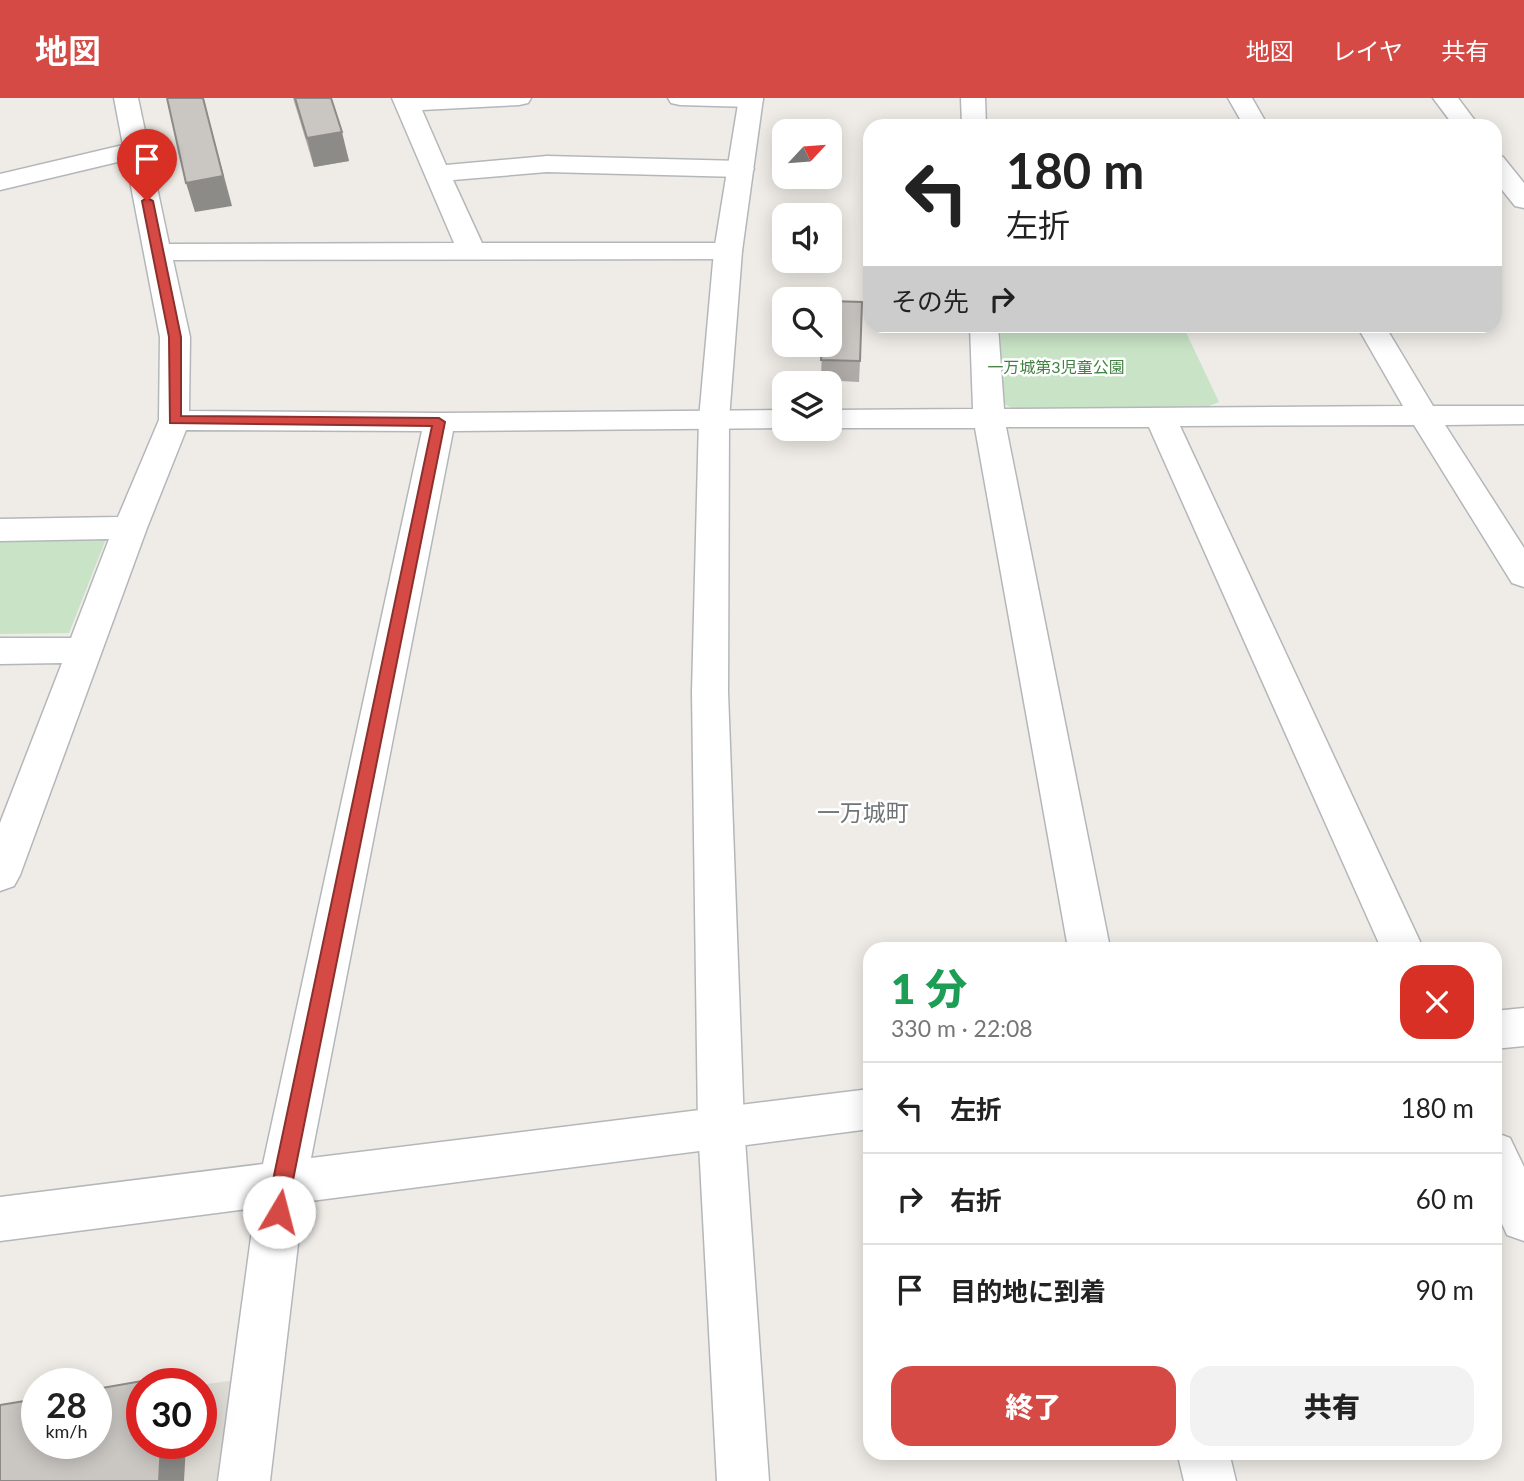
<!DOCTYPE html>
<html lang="ja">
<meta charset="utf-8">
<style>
body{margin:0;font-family:Lato,"Noto Sans JP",sans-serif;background:#f2f2f2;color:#222;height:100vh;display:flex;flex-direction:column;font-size:26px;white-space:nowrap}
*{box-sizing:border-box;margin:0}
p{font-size:23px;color:#767676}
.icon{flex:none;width:38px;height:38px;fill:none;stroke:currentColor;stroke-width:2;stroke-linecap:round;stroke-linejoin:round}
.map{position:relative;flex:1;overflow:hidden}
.details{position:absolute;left:863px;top:844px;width:639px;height:518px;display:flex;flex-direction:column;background:#fff;border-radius:21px;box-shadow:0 4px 18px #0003}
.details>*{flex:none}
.hud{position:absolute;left:863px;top:21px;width:639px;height:214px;border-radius:21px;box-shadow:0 4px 18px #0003;background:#fff;color:#222;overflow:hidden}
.needle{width:46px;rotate:64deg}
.tools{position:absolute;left:772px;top:21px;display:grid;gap:14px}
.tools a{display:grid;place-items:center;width:70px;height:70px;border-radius:14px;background:#fff;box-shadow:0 4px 18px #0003;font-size:35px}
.speed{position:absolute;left:21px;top:1270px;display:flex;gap:14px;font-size:35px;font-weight:700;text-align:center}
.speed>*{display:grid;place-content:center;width:91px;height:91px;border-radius:50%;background:#fff;box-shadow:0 4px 18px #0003;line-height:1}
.speed small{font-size:18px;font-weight:400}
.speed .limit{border:10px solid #d22;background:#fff;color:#111}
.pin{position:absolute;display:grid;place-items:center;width:60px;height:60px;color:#fff;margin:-72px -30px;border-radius:50% 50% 50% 0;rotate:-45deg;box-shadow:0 0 7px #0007}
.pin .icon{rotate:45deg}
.me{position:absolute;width:77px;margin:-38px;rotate:8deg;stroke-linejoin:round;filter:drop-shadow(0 0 5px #0008)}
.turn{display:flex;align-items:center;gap:24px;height:147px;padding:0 28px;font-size:32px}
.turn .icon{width:91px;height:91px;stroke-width:2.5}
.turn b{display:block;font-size:49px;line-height:60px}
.then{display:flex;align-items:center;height:66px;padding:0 28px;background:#0003;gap:14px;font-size:26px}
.round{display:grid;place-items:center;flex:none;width:74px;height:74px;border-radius:21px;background:#f2f2f2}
.head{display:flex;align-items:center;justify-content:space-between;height:119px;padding:0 28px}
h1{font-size:42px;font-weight:800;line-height:52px;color:#1e9e55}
.action{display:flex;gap:14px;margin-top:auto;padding:14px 28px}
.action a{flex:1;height:80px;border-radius:21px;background:#d64a45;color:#fff;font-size:28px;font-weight:800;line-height:80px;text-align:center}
.action a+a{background:#f2f2f2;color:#222}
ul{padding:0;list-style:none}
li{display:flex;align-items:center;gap:21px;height:91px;padding:0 28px;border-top:2px solid #e0e0e0}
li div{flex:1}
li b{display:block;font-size:26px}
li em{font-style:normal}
header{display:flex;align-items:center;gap:42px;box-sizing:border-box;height:98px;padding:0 35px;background:#d64a45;color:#fff}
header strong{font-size:33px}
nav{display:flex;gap:38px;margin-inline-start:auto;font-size:24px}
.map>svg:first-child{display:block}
</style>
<header>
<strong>地図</strong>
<nav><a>地図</a><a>レイヤ</a><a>共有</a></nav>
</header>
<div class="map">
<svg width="1524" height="1383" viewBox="0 0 1524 1383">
<rect width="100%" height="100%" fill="#efece7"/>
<!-- education -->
<path fill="#dedbd5" d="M235,1282L220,1383H0L37,1346H201V1287Z"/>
<!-- green -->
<g fill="#c8e3c6">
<path d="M1000,228H1183L1219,304L1207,309L1015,312L1003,305Z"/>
<path d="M106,441L69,535L0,536V442Z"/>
</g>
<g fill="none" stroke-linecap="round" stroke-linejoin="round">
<defs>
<g id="minor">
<path d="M114,0H138L169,146L454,145L392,0H531L528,5L519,7L422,12L446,67L547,58L741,63L750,66L754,71L750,76L741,79L547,74L453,82L482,145H728L738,147L742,153L738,159L728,161L173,162L190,239L189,313L439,315L784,312V330L453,333L311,1060L870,991V1031L303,1104L270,1383H218L255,1110L0,1143V1099L263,1066L422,333L186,332L147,430L20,777L14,788L0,793V725L62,565L0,566V540H71L109,441L0,443V421L118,419L159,322L160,239L126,62L0,92V76L123,47Z"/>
<path d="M668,0H762L763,2L760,7L751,9L680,7L671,5Z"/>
<path d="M961,0H985L986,28H962Z"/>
<path d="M1228,0H1252L1268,28H1244Z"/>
<path d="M1433,0H1458L1479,28H1454Z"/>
<path d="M1494,56L1503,59L1524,85V110L1515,108L1494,82Z"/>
<path d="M970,228H998L1004,311L1403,308L1357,228H1385L1433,308H1524V326L1445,327L1524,450V489L1512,485L1414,327L1180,328L1423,850H1381L1149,329H1006L1110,850H1068L975,330H830V312L973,311Z"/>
<path d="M1524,910V948L1494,951V913Z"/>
<path d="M1494,1034L1510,1040L1524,1069V1143L1507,1137L1494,1108Z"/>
<path d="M1177,1354H1229L1236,1383H1184Z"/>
</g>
<path id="tertiary" d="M739,0H763L742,153L729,321L728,594L744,1027L769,1383H717L698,1027L692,594L699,321L714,153Z"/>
</defs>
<!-- minor casing -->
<use href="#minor" stroke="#b4b7ba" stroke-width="3"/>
<!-- tertiary casing -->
<use href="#tertiary" stroke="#b4b7ba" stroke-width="3"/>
<!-- minor -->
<use href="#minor" fill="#fff" fill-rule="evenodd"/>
<!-- tertiary -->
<use href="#tertiary" fill="#fff" fill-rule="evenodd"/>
</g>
<!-- wall -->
<g fill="#aeaba8">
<path d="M293,0H331L349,63L314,69Z"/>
<path d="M822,247L860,263L859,284L821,282Z"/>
</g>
<!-- shaded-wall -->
<g fill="#8d8b88">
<path d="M203,0L232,108L195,114L186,85Z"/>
<path d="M342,34L349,63L314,69L307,40Z"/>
<path d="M165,1279L171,1286H165Z"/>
<path d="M161,1346H186L184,1383H159Z"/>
</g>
<!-- building -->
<g fill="#cac7c3" stroke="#8d8b88" stroke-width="2">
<path d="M167,0H203L223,78L186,85Z"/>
<path d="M295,0H331L342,34L307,40Z"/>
<path d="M830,203L862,204L860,263L821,262L822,247H830Z"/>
<path d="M165,1279V1286H142V1346H161L159,1383H0V1307L37,1301V1346H96V1291Z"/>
</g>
<!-- route -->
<path fill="#d64a45" stroke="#8b302d" stroke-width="2" d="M147,100L153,103L181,239V318L439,320L445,324L292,1087L286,1120L279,1123L272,1120L269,1114L272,1087L432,328L170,325L169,239L142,103Z"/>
<g text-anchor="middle" stroke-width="5" stroke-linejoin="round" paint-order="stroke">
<!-- far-park labels -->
<g font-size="16" fill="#408240" stroke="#fff">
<text x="1056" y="275">一万城第3児童公園</text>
</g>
<!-- quarter labels -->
<g font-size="23" fill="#6f7477" stroke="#fff">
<text x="863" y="723">一万城町</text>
</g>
</g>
</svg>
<div class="tools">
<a><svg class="needle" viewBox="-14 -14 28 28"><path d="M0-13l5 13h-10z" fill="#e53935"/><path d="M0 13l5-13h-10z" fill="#767676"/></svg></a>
<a><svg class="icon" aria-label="sound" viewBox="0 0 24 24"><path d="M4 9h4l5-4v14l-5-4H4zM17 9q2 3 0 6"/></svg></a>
<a><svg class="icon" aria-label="search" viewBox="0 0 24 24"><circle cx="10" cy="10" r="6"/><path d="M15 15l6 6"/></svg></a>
<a><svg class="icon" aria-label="layers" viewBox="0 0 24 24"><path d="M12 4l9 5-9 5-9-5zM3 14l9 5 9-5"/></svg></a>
</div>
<div class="speed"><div>28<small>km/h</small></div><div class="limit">30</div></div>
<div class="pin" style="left:147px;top:103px;background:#d93025"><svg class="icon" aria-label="arrive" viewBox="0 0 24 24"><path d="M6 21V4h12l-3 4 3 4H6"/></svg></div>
<svg class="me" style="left:279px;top:1114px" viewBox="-20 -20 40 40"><circle r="19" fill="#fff"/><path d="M0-13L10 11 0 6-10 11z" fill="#d64a45"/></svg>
<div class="hud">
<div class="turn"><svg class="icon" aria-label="left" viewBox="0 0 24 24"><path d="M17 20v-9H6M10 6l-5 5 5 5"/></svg><div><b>180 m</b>左折</div></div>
<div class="then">その先<svg class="icon" aria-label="right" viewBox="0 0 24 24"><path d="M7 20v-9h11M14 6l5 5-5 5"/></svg></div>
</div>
<section class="details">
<div class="head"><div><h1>1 分</h1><p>330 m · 22:08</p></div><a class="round" style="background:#d93025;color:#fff"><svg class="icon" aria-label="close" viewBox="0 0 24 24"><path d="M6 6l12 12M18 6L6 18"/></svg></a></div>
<ul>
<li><svg class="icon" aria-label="left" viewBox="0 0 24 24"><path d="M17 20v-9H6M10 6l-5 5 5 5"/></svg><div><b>左折</b></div><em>180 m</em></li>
<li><svg class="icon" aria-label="right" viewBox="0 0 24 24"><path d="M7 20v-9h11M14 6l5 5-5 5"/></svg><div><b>右折</b></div><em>60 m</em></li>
<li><svg class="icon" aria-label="arrive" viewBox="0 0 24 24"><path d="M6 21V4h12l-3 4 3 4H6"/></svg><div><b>目的地に到着</b></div><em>90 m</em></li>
</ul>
<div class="action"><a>終了</a><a>共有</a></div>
</section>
</div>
